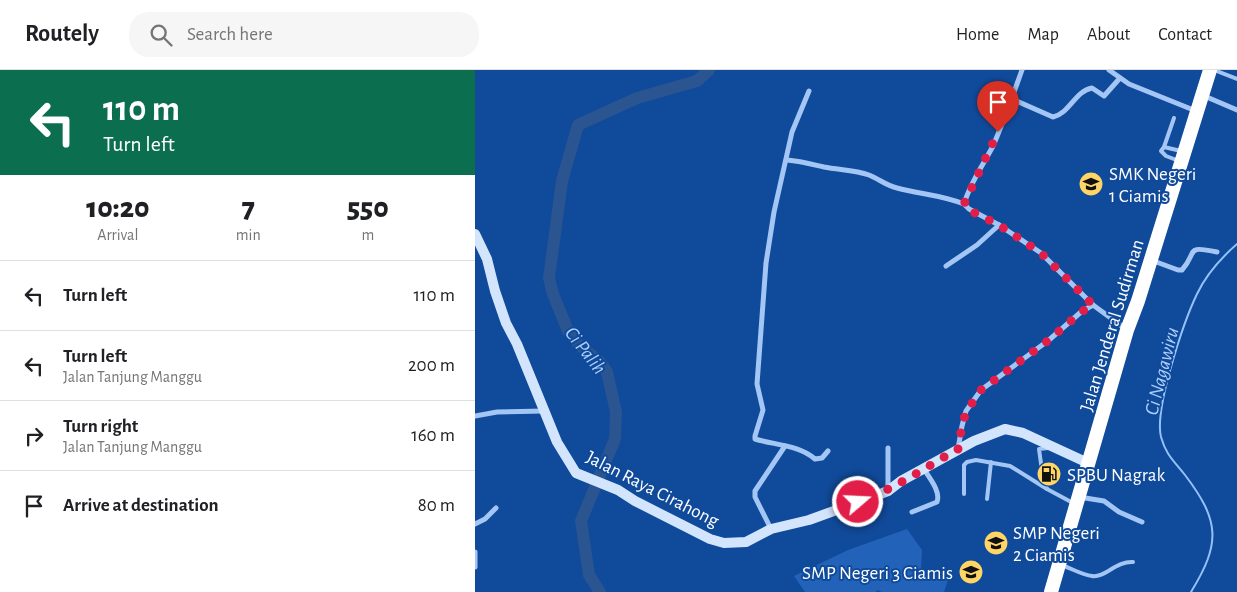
<!DOCTYPE html>
<style>
body{margin:0;font-family:"Alegreya Sans",sans-serif;background:#f6f6f6;color:#202124;height:100vh;display:flex;flex-direction:column;font-size:19px;white-space:nowrap}
*{box-sizing:border-box;margin:0}
p{font-size:16px;color:#757577}
.icon{flex:none;width:28px;height:28px;fill:none;stroke:currentColor;stroke-width:2;stroke-linecap:round;stroke-linejoin:round}
.map{position:relative;flex:1;overflow:hidden}
.side{display:flex;flex-direction:column;background:#fff;width:475px}
.side>*{flex:none}
.banner{background:#0b6e4f;color:#fff;overflow:hidden}
.pin{position:absolute;display:grid;place-items:center;width:42px;height:42px;color:#fff;margin:-51px -21px;border-radius:50% 50% 50% 0;rotate:-45deg;box-shadow:0 0 5px #0007}
.pin .icon{rotate:45deg}
.me{position:absolute;width:55px;margin:-28px;rotate:71deg;stroke-linejoin:round;filter:drop-shadow(0 0 4px #0008)}
.turn{display:flex;align-items:center;gap:18px;height:105px;padding:0 20px;font-size:22px}
.turn .icon{width:65px;height:65px;stroke-width:2.5}
.turn b{display:block;font-size:35px;line-height:42px}
.eta{display:flex;justify-content:space-evenly;align-items:center;height:85px;text-align:center}
.eta b{font-size:30px;font-weight:800;line-height:35px}
ul{padding:0;list-style:none}
li{display:flex;align-items:center;gap:15px;height:70px;padding:0 20px;border-top:1px solid #e0e0e0}
li div{flex:1}
li b{display:block;font-size:19px}
li em{font-style:normal}
header{display:flex;align-items:center;gap:30px;box-sizing:border-box;height:70px;padding:0 25px;background:#fff;border-bottom:1px solid #e0e0e0}
header strong{font-size:24px}
nav{display:flex;gap:28px;margin-inline-start:auto;font-size:18px}
.search{width:350px;height:45px;background:#f6f6f6;display:flex;align-items:center;gap:12px;box-sizing:border-box;padding:0 18px;border-radius:20px;color:#757577;font-size:19px}
main{display:flex;flex:1;min-height:0}
.map>svg:first-child{display:block}
</style>
<header>
<strong>Routely</strong>
<div class="search"><svg class="icon" aria-label="search" viewBox="0 0 24 24"><circle cx="10" cy="10" r="6"/><path d="M15 15l6 6"/></svg>Search here</div>
<nav><a>Home</a><a>Map</a><a>About</a><a>Contact</a></nav>
</header>
<main>
<section class="side">
<div class="banner">
<div class="turn"><svg class="icon" aria-label="left" viewBox="0 0 24 24"><path d="M17 20v-9H6M10 6l-5 5 5 5"/></svg><div><b>110 m</b>Turn left</div></div>
</div>
<div class="eta">
<div><b>10:20</b><p>Arrival</p></div>
<div><b>7</b><p>min</p></div>
<div><b>550</b><p>m</p></div>
</div>
<ul>
<li><svg class="icon" aria-label="left" viewBox="0 0 24 24"><path d="M17 20v-9H6M10 6l-5 5 5 5"/></svg><div><b>Turn left</b></div><em>110 m</em></li>
<li><svg class="icon" aria-label="left" viewBox="0 0 24 24"><path d="M17 20v-9H6M10 6l-5 5 5 5"/></svg><div><b>Turn left</b><p>Jalan Tanjung Manggu</p></div><em>200 m</em></li>
<li><svg class="icon" aria-label="right" viewBox="0 0 24 24"><path d="M7 20v-9h11M14 6l5 5-5 5"/></svg><div><b>Turn right</b><p>Jalan Tanjung Manggu</p></div><em>160 m</em></li>
<li><svg class="icon" aria-label="arrive" viewBox="0 0 24 24"><path d="M6 21V4h12l-3 4 3 4H6"/></svg><div><b>Arrive at destination</b></div><em>80 m</em></li>
</ul>
</section>
<div class="map">
<svg width="762" height="522" viewBox="0 0 762 522">
<rect width="100%" height="100%" fill="#104a9a"/>
<!-- green -->
<path fill="#2263b9" d="M432,459L447,480L446,501L474,507L469,522H407L402,520L401,522H330L319,506L373,480Z"/>
<g fill="none" stroke-linecap="round" stroke-linejoin="round">
<!-- stream -->
<path stroke="#94c1f8" stroke-width="2" d="M716,522C746,473 745,451 710,405C699,391 691,385 686,367C679,339 709,251 722,224C731,205 746,188 762,174"/>
<!-- river -->
<path stroke="#2a5591" stroke-width="12" d="M125,522L114,505L106,451L140,369L141,342L132,302L125,292L104,275L93,261L78,224L74,208L87,111L103,55L162,28L222,11L234,0"/>
<!-- lane -->
<g stroke="#a3c6f5" stroke-width="4">
<path d="M739,0L762,9"/>
<path d="M689,77L699,48"/>
<path d="M704,91L691,86L686,81L689,77L706,81"/>
<path d="M572,419L568,408L564,379L573,378"/>
<path d="M489,424V395L492,392L501,390L535,396L572,419L598,433"/>
<path d="M512,429L516,392"/>
<path d="M586,495C596,498 607,505 617,506C630,508 641,491 658,492"/>
</g>
<!-- street -->
<g stroke="#a3c6f5" stroke-width="5">
<path d="M547,0C538,25 529,51 518,76C508,95 495,113 489,134L494,139L524,155L566,183L618,235L652,260"/>
<path d="M634,0L654,14L721,41"/>
<path d="M334,21L317,62L299,142L291,193L282,314L288,340L280,366V369C300,375 324,375 340,389L347,388L353,381"/>
<path d="M727,25L762,40"/>
<path d="M537,29L578,47C595,43 600,21 617,18L629,26L645,8"/>
<path d="M312,90C325,91 336,94 349,97C364,100 380,100 394,105C404,109 412,116 422,118C444,124 467,125 489,134"/>
<path d="M676,190L703,200H707C723,182 709,175 742,182"/>
<path d="M471,196L502,175L524,155"/>
<path d="M0,346L22,342L69,341"/>
<path d="M483,379L487,356L491,341L506,320L574,270L606,242L618,235"/>
<path d="M413,420V378"/>
<path d="M604,427L629,431L644,442L667,452"/>
<path d="M437,442L462,432C466,421 454,408 449,399"/>
<path d="M0,454L10,449L21,438"/>
<path d="M296,459L280,427V421L310,376"/>
<path d="M0,482V497"/>
</g>
<!-- secondary -->
<path stroke="#d3e5fd" stroke-width="10" d="M0,164L12,189L20,221L31,253L42,274L82,372L101,403L143,420L160,431L235,469L249,473L271,472L296,459L334,450L400,426L413,421L426,411L499,371L530,359L548,363L613,393"/>
<!-- highway -->
<path stroke="#fff" stroke-width="14" d="M576,522L652,260L663,231L735,0"/>
</g>
<g fill="none" stroke-linecap="round" stroke-linejoin="round">
<!-- route -->
<path stroke="#e11d48" stroke-width="9" stroke-dasharray="0 16.2" d="M383,432C418,420 451,397 483,379L487,356L491,342L506,320L574,270L606,242L618,235L566,183L524,155L494,140L489,134L523,62"/>
</g>
<!-- icons -->
<defs>
<symbol id="school-disc" viewBox="-11 -11 22 22"><circle r="9.5" fill="#ffd666" stroke="#104a9a"/><path d="M0-5L7-2L0 1L-7-2ZM-4 1L0 2.5L4 1V4Q0 6-4 4Z" fill="#111"/></symbol>
<symbol id="fuel-disc" viewBox="-11 -11 22 22"><circle r="9.5" fill="#ffd666" stroke="#104a9a"/><path d="M-5.5-6h7V0h2V4h1.3V-2.5L3-4.5l.8-.8L6-3V5H2.5V1h-1V6h-7ZM-4.2-4.7v3.2H.2V-4.7Z" fill="#111"/></symbol>
</defs>
<g fill-rule="evenodd">
<use href="#school-disc" x="602" y="100" width="28" height="28"/>
<use href="#fuel-disc" x="560" y="390" width="28" height="28"/>
<use href="#school-disc" x="507" y="459" width="28" height="28"/>
<use href="#school-disc" x="482" y="488" width="28" height="28"/>
</g>
<g text-anchor="middle" stroke-width="4" stroke-linejoin="round" paint-order="stroke">
<!-- poi labels -->
<g font-size="19" fill="#fff" stroke="#104a9a" text-anchor="start">
<text x="634" y="110">SMK Negeri<tspan x="634" dy="22">1 Ciamis</tspan></text>
<text x="592" y="411">SPBU Nagrak</text>
<text x="538" y="469">SMP Negeri<tspan x="538" dy="22">2 Ciamis</tspan></text>
<text x="478" y="509" text-anchor="end">SMP Negeri 3 Ciamis</text>
</g>
<!-- street labels -->
<g font-size="19" fill="#fff" stroke="#104a9a">
<text transform="translate(636 255) rotate(-73)" y="7">Jalan Jenderal Sudirman</text>
<text transform="translate(178 418) rotate(27)" y="7">Jalan Raya Cirahong</text>
</g>
<!-- water labels -->
<g font-size="20" font-style="italic" fill="#afd0fb" stroke="#104a9a">
<text transform="translate(111 280) rotate(52)" y="7">Ci Palih</text>
<text transform="translate(686 301) rotate(-76)" y="7">Ci Nagawiru</text>
</g>
</g>
</svg>
<div class="pin" style="left:523px;top:62px;background:#d93025"><svg class="icon" aria-label="arrive" viewBox="0 0 24 24"><path d="M6 21V4h12l-3 4 3 4H6"/></svg></div>
<svg class="me" style="left:383px;top:432px" viewBox="-20 -20 40 40"><circle r="17" fill="#e11d48" stroke="#fff" stroke-width="3"/><path d="M0-11L8 9 0 5-8 9z" fill="#fff"/></svg>
</div>
</main>
